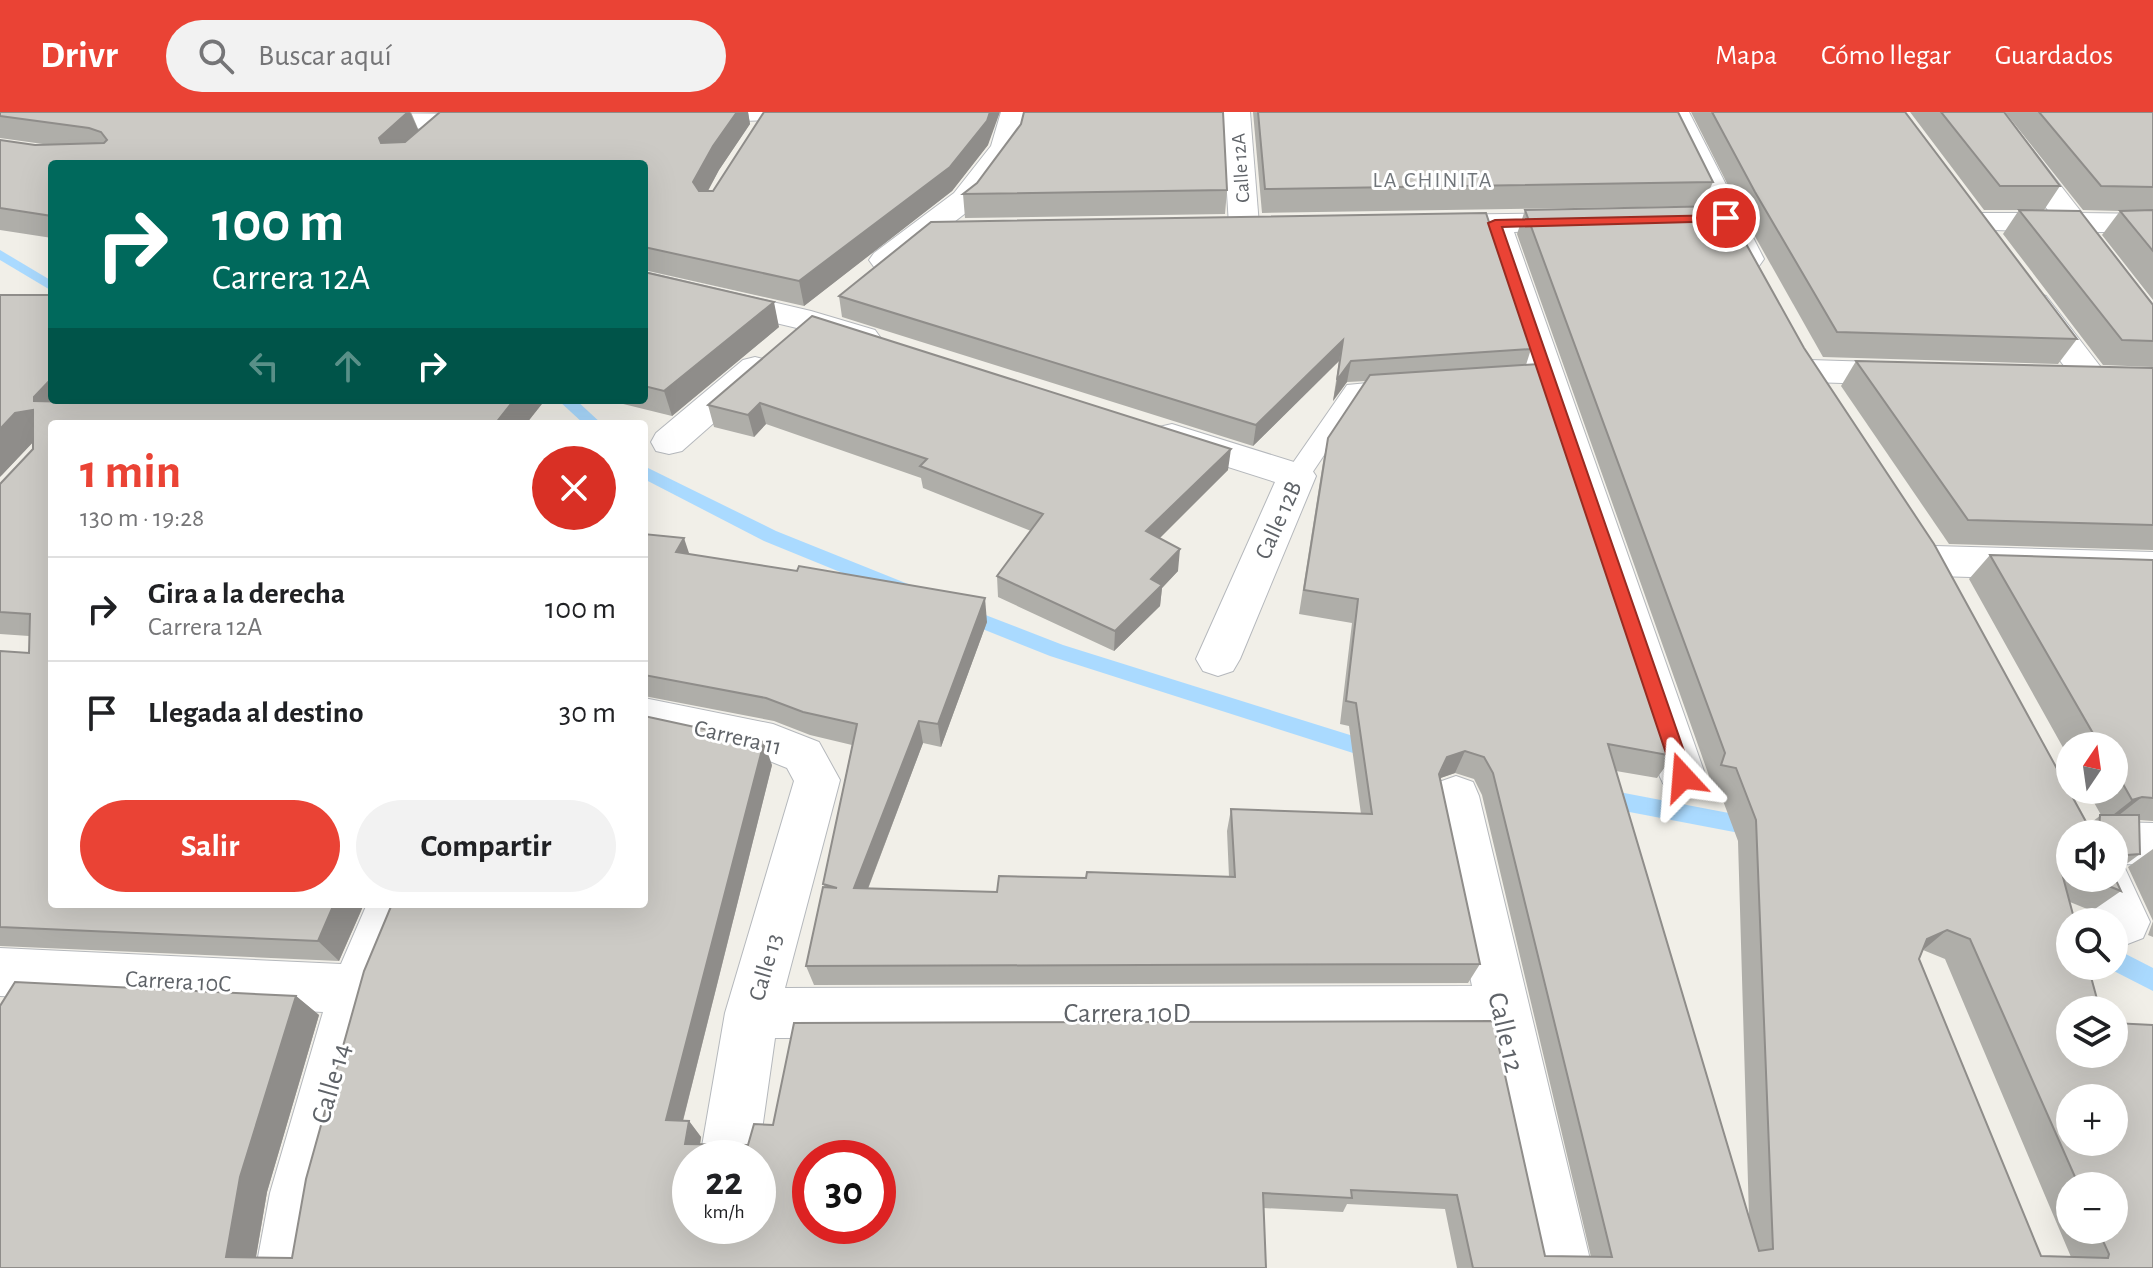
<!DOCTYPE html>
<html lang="es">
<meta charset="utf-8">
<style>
body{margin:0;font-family:"Alegreya Sans",sans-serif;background:#f2f2f2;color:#202124;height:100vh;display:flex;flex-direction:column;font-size:30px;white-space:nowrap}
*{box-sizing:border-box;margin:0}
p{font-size:26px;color:#757577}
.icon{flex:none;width:44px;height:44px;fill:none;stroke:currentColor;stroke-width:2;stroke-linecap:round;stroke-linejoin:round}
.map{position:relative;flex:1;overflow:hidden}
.details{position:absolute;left:48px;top:308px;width:600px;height:488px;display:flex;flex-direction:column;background:#fff;border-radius:8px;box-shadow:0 8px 32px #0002}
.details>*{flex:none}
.top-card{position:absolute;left:48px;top:48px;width:600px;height:244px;border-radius:8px;box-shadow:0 8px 32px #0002;background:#00695c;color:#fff;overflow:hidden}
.needle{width:52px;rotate:13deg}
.buttons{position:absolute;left:2056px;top:620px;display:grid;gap:16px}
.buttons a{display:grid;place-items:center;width:72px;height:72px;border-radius:50%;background:#fff;box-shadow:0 8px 32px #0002;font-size:40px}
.speed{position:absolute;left:672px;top:1028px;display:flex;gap:16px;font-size:40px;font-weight:700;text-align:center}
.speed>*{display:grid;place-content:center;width:104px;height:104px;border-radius:50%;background:#fff;box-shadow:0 8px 32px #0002;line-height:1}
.speed small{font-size:20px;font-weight:400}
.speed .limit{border:12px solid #d22;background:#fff;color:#111}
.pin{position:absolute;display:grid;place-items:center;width:68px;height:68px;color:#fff;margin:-34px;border:4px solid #fff;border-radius:50%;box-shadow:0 2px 8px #0007}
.me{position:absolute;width:88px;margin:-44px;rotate:341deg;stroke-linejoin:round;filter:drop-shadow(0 0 6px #0008)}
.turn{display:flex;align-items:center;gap:28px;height:168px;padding:0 32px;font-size:36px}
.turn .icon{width:104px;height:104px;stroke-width:2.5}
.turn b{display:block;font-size:56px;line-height:68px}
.lanes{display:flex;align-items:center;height:76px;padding:0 32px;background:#0003;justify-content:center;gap:40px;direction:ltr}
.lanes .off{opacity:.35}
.round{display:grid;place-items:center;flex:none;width:84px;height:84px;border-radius:42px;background:#f2f2f2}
.overview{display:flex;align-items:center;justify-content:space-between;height:136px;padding:0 32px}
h1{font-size:48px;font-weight:700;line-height:60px;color:#ea4335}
.action{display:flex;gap:16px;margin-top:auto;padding:16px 32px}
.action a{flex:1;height:92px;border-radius:48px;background:#ea4335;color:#fff;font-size:32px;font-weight:700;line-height:92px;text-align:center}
.action a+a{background:#f2f2f2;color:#202124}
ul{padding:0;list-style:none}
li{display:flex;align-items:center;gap:24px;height:104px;padding:0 32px;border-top:2px solid #e0e0e0}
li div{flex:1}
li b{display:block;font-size:30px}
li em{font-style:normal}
header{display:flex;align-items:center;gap:48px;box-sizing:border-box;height:112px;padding:0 40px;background:#ea4335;color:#fff}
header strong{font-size:38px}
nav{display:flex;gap:44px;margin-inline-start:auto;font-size:28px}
.search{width:560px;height:72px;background:#f2f2f2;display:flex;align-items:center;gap:20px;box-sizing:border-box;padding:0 28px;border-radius:44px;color:#757577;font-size:30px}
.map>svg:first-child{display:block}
</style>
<header>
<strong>Drivr</strong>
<div class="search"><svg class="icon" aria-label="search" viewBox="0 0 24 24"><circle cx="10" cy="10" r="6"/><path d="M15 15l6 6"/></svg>Buscar aquí</div>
<nav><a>Mapa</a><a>Cómo llegar</a><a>Guardados</a></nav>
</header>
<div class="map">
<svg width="2153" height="1156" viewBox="0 0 2153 1156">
<rect width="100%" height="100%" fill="#f1efe8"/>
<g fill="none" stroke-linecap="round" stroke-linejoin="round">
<!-- stream -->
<g fill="#aadaff" fill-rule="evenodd">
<path d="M0,138L52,169V179L0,148Z"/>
<path d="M558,288H576L602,312H584Z"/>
<path d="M644,354L776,419L913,474L915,479L906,486L899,484L764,429L644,367Z"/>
<path d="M962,494L1063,533L1382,633L1385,639L1382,645L1375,648L1050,544L955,506L952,501L955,496Z"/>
<path d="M1598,676L1755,706L1763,708L1766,715L1763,722L1755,724L1598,694L1590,691L1587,685L1590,679Z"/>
<path d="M2114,836L2153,856V879L2106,855L2114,854Z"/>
</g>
<defs>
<path id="service" d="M1399,268L1408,271L1411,276L1408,281L1363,285L1306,370L1297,373L1288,370L1284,364L1288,358L1347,273Z"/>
<g id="minor">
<path d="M675,0H787L783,6L773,8L687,11L677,9L673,3Z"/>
<path d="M1001,0H1029L1019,35L976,93L896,155L885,158L874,155L869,148L874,141L954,81L991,34Z"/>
<path d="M1222,0H1250L1259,113L1255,120L1244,122L1233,120L1229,113Z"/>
<path d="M1661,0H1689L1764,147L1759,154L1748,157L1737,154L1732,147Z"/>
<path d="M1975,0H2003L2082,101L2153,102V120H2096L2153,193V226L2141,223L2064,120L1961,117L1957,110L1961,103L1972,101H2050Z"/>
<path d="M355,1L486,2L496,4L500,10L496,16L486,18L345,15L341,9L345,3Z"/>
<path d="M1580,101L1591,103L1595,110L1591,117L1514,120L1706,665L1699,679L1683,684L1667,679L1660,665L1483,121L1417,119L1413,112L1417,105L1428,103Z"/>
<path d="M644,160L811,199L875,218L880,225L875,232L863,235L801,217L644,180Z"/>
<path d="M2034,181L2046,184L2103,258L2109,266L2103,274L2091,277L2079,274L2017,191L2022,184Z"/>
<path d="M755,245L767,248L772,256L767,264L682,339L669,342L656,339L651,330L656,321L743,248Z"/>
<path d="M1810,248L1907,251L1919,254L1925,262L1919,270L1907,273L1810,270L1798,267L1793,259L1798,251Z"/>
<path d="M1172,312L1310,355L1316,364L1240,547L1233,559L1218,564L1203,559L1196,547L1275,370L1159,333L1154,324L1159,315Z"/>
<path d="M1935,434L2153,440V470L1935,464L1921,459L1915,449L1921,439Z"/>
<path d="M644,586L773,612L819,630L840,668L785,876L1472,874L1433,684L1439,670L1456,664L1473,670L1479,684L1592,1156H1532L1483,924L775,926L758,1046H700L725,901L794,669L787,656L767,648L644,622Z"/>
<path d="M2114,710L2153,711V753L2123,752L2150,810L2143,826L2125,833L2114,829V810H2100L2080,766H2114V722H2094L2097,716Z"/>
<path d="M367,792H417L382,877L328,1081L316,1156H256L270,1081L323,900L0,884V836L341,852Z"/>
</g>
</defs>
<!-- service casing -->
<use href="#service" stroke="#b5b8bc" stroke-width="2"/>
<!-- minor casing -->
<use href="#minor" stroke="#b5b8bc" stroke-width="2"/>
<!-- service -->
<use href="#service" fill="#fff" fill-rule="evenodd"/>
<!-- minor -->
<use href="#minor" fill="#fff" fill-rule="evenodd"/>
</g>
<!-- wall -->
<g fill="#afaea9" fill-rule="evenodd">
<path d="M0,0H748L750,12L719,58L708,79L988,33L952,79L804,194L644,158V52H52V126L0,118V28L35,33H50L0,26ZM411,0L439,1L419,19Z"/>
<path d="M1253,0H1678L1713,70L1702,94L1262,101Z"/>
<path d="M1691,0H1905L2077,227L2058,252L1823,245L1744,105Z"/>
<path d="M1910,0H2004L2060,74L2044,98L2153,193V255L2103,253L2003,122L2019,98H1984Z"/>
<path d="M2005,0H2153V188L2102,123L2120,99L2083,98Z"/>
<path d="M1021,12L1227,78L1225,102L965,106L963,82L977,71Z"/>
<path d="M1525,98L1804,236L2088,713L2101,703L2087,678H2114V634H2070V648L1969,467L1990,443L2153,448V709L2139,708L2140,742L2114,761V722H2070V766H2114L2121,779L2092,799L2070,790V942L2153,1156H1457L1445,1097L1347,1092L1343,1100L1263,1096L1266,1156H0L296,884L319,903L267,1080L256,1145L292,1146L772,653L683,1009H689L701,1025L700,1033H748L773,1013L1493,909L1545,1144L1591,1145L1482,683L1474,667L1455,661L1440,666L1480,852L1468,871L814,873L806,854L825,775L823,772L852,633L810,623L774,609L644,584V422L690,442L987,510L941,635L923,631L868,777L997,780L1086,766L1229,765L1227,719L1231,697L1361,702L1349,614L1340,612L1352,511L1299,502L1323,350L1328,326L1367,269L1347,270L1333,289L1339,249L1253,334L842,205L839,184L1531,237L1526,253L1673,644L1657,666L1616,659L1749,1105L1738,729L1719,678L1704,675L1709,664L1517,122ZM1923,838L1945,847L2071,1145L2041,1144L1919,847ZM2070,1074H2114V1118H2070Z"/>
<path d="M644,160L779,215L672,304L607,288H644Z"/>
<path d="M812,204L1228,358L1159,426L1178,459L1162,476L1160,494L1114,539L998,485L997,464L1031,419L923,376L921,366L766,312L754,325L714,315L708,293Z"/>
<path d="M1856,249L2153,256V438L1949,432L1841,274Z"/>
<path d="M52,288H74L72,290H75L77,288H545L526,312H52V792H364L339,849L0,834V539L29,541V524L0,522V372L33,337V330L0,365Z"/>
<path d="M2153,737V825L2148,823L2153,809L2128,755Z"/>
</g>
<!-- shaded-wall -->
<g fill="#8f8d8a">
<path d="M408,0H410L420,22L391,52L379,26Z"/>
<path d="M737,0H748L750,12L719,58L699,95L693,70L713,34Z"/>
<path d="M990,0H1000L988,33L952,79L804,194L799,169Z"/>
<path d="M774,190L779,215L672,304L664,279Z"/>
<path d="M1343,228L1339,249L1253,334L1256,313Z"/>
<path d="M1351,249L1347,270L1333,289L1337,268Z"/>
<path d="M52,266V288H74L55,310L34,289V285Z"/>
<path d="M514,288H545L526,312H495Z"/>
<path d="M760,291L766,312L754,325L748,303Z"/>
<path d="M33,298L37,326L0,365V317L15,301Z"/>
<path d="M1231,337L1228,358L1145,441L1146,419Z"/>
<path d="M684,426L692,450L676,440Z"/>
<path d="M1180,437L1178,459L1162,476L1160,494L1114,539L1115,519L1151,467Z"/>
<path d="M985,486L987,510L941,635L938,612Z"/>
<path d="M919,609L923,631L860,797L854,776Z"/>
<path d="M764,630L772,653L679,1024L666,1008Z"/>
<path d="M1465,639L1455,661L1438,667L1447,645Z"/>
<path d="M2142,685L2114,707L2104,710L2132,688Z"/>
<path d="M334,792H364L339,849L318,829Z"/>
<path d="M1947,818L1923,838L1927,827Z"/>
<path d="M296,884L319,903L267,1080L254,1156L226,1145L240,1065Z"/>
<path d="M689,1009L701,1025L698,1046L685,1032Z"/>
</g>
<!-- building -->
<g fill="#cccac5" stroke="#8f8d8a" stroke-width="2" fill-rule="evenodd">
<path d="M0,0H408L379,26L381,31L405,30L440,0H737L713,34L693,70L699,79H713L764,0H990L987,9L950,55L799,169L644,135V52H52V104L0,96V28L35,33L104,31L107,28L101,20L89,16L0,4Z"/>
<path d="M1024,0H1223L1227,78L963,82L977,71L1021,12Z"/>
<path d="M1258,0H1678L1713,70L1265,77Z"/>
<path d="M1712,0H1905L2077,227L1837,220L1755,80Z"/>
<path d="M1941,0H2004L2060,74H2000Z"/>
<path d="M2039,0H2153V75L2101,74Z"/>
<path d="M1725,94L1804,236L1934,432L2090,717L2099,719L2100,703H2139L2140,742L2114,744V722H2070V758L2060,754L2075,810H2070V854H2088L2100,898H2070V942H2114V911L2153,913V1156H1473L1457,1083L1351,1078L1352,1086L1263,1081L1266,1156H0V894L15,870L296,884L240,1065L226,1145L292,1146L306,1067L364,859L392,792H644V604L764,630L666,1008L689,1009L685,1032L748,1033L754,1012L773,1013L794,911L1493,909L1545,1144L1612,1145L1493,661L1484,645L1465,639L1447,645L1439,662L1480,852L806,854L823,775L837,776L823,772L857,612L803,600L766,586L644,563V422L684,426L676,440L797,459L799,454L985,486L938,612L919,609L854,776L997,780L999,764L1086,766L1087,760L1235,765L1231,697L1372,702L1356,591L1346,589L1358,487L1304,478L1328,326L1370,263L1539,252L1673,644L1608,632L1759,1139L1773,1137L1756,708L1736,656L1721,653L1725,641L1525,98ZM1947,818L1970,827L2079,1074H2114V1118H2098L2109,1142L2108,1146L2041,1144L1919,847L1927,827ZM2070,986H2114V1030H2070ZM690,1046H758V1114H690ZM810,1046H878V1114H810Z"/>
<path d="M2019,98L2080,99L2153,193V229L2122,228Z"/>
<path d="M2153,98V139L2120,99Z"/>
<path d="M1486,101L1531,237L1351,249L1337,268L1343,228L1256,313L839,184L931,110Z"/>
<path d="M644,160L774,190L664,279L644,274Z"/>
<path d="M0,183H52V266L34,285V289L75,290L77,288H514L495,312H52V792H334L318,829L0,815V539L29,541L30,502L0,500V372L33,337V298L15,301L0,317Z"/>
<path d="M812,204L1231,337L1146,419L1180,437L1151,467L1162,473L1115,519L997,464L1043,402L920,354L927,347L760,291L748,303L708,293Z"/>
<path d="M1856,249L2153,256V413L1968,408Z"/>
<path d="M1990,443L2153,448V686L2142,685L2132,688L2114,656V634H2099L2098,630Z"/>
<path d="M2114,764L2121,779L2089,766H2114Z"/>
</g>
<!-- route -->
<path fill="#ea4335" stroke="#982c22" stroke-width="2" d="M1726,103L1732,106L1730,109L1502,115L1693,665L1690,670H1676L1674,665L1488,111L1495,108Z"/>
<g text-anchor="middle" stroke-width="6" stroke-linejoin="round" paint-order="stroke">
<!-- far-street labels -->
<g font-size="20" fill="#5f6368" stroke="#fff">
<text transform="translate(1240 56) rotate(-94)" y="7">Calle 12A</text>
</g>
<!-- far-neighbourhood labels -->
<g font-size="22" letter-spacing="2" fill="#70757a" stroke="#fff">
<text x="1433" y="75">LA CHINITA</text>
</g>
<!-- street labels -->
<g font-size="24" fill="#5f6368" stroke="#fff">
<text transform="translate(1278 408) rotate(-66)" y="8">Calle 12B</text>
<text transform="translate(738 625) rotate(13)" y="8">Carrera 11</text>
<text transform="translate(765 855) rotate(-74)" y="8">Calle 13</text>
<text transform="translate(178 869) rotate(3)" y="8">Carrera 10C</text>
</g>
<!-- near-street labels -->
<g font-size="28" fill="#5f6368" stroke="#fff">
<text x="1127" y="910">Carrera 10D</text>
<text transform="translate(1507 920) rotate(77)" y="10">Calle 12</text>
<text transform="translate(330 971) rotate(-74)" y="10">Calle 14</text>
</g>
</g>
</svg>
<div class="buttons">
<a><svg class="needle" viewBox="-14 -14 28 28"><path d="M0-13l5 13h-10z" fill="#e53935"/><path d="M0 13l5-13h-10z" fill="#757577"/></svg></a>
<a><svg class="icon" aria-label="sound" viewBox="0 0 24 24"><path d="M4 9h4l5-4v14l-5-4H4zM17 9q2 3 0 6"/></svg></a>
<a><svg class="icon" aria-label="search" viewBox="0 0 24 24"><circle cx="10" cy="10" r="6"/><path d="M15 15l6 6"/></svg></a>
<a><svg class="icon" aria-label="layers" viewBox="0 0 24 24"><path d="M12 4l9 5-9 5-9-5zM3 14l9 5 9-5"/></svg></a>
<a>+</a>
<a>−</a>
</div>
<div class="speed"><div>22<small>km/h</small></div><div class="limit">30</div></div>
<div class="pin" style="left:1726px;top:106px;background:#d93025"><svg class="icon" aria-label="arrive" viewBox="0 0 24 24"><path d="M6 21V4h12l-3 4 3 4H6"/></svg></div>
<svg class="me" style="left:1683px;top:665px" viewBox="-20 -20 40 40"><path d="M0-17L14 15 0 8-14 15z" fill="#ea4335" stroke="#fff" stroke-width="4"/></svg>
<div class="top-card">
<div class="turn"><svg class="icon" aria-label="right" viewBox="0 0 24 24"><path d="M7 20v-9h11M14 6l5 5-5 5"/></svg><div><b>100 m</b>Carrera 12A</div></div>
<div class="lanes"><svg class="icon off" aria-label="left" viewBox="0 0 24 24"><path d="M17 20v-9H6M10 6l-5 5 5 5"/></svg><svg class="icon off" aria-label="ahead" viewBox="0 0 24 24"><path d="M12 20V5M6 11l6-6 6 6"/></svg><svg class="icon" aria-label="right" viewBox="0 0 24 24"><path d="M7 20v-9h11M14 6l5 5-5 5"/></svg></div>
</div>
<section class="details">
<div class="overview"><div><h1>1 min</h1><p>130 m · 19:28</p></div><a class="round" style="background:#d93025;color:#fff"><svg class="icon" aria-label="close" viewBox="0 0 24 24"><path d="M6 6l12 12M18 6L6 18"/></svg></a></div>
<ul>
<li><svg class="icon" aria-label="right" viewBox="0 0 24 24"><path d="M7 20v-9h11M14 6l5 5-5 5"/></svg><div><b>Gira a la derecha</b><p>Carrera 12A</p></div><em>100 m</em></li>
<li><svg class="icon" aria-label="arrive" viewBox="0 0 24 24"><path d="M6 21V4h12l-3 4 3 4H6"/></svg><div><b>Llegada al destino</b></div><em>30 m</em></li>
</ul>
<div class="action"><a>Salir</a><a>Compartir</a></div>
</section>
</div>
